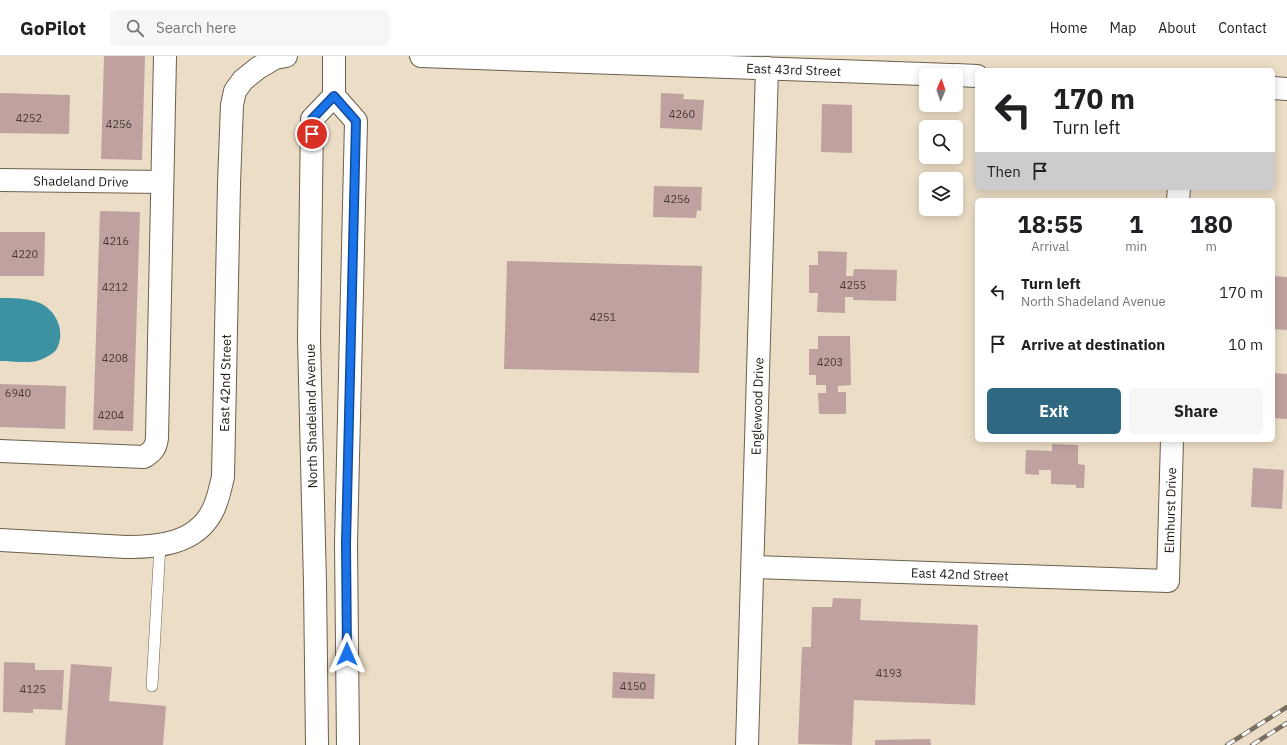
<!DOCTYPE html>
<style>
body{margin:0;font-family:"IBM Plex Sans",sans-serif;background:#f6f6f6;color:#202124;height:100vh;display:flex;flex-direction:column;font-size:15px;white-space:nowrap}
*{box-sizing:border-box;margin:0}
p{font-size:13px;color:#757577}
.icon{flex:none;width:22px;height:22px;fill:none;stroke:currentColor;stroke-width:2;stroke-linecap:round;stroke-linejoin:round}
.map{position:relative;flex:1;overflow:hidden}
.details{position:absolute;left:975px;top:142px;width:300px;height:244px;display:flex;flex-direction:column;background:#fff;border-radius:6px;box-shadow:0 2px 10px #0003}
.details>*{flex:none}
.hud{position:absolute;left:975px;top:12px;width:300px;height:122px;border-radius:6px;box-shadow:0 2px 10px #0003;background:#fff;color:#202124;overflow:hidden}
.needle{width:26px;rotate:2deg}
.fabs{position:absolute;left:919px;top:12px;display:grid;gap:8px}
.fabs a{display:grid;place-items:center;width:44px;height:44px;border-radius:6px;background:#fff;box-shadow:0 2px 10px #0003;font-size:20px}
.pin{position:absolute;display:grid;place-items:center;width:34px;height:34px;color:#fff;margin:-17px;border:2px solid #fff;border-radius:50%;box-shadow:0 1px 4px #0007}
.me{position:absolute;width:44px;margin:-22px;rotate:0deg;stroke-linejoin:round;filter:drop-shadow(0 0 3px #0008)}
.turn{display:flex;align-items:center;gap:14px;height:84px;padding:0 12px;font-size:18px}
.turn .icon{width:52px;height:52px;stroke-width:2.5}
.turn b{display:block;font-size:28px;line-height:34px}
.then{display:flex;align-items:center;height:38px;padding:0 12px;background:#0003;gap:8px;font-size:15px}
.eta{display:flex;justify-content:space-evenly;align-items:center;height:68px;text-align:center}
.eta b{font-size:24px;font-weight:700;line-height:28px}
.button{display:flex;gap:8px;margin-top:auto;padding:8px 12px}
.button a{flex:1;height:46px;border-radius:6px;background:#2e6981;color:#fff;font-size:16px;font-weight:700;line-height:46px;text-align:center}
.button a+a{background:#f6f6f6;color:#202124}
ul{padding:0;list-style:none}
li{display:flex;align-items:center;gap:12px;height:52px;padding:0 12px}
li div{flex:1}
li b{display:block;font-size:15px}
li em{font-style:normal}
header{display:flex;align-items:center;gap:24px;box-sizing:border-box;height:56px;padding:0 20px;background:#fff;border-bottom:1px solid #e0e0e0}
header strong{font-size:19px}
nav{display:flex;gap:22px;margin-inline-start:auto;font-size:14px}
.search{width:280px;height:36px;background:#f6f6f6;display:flex;align-items:center;gap:10px;box-sizing:border-box;padding:0 14px;border-radius:6px;color:#757577;font-size:15px}
.map>svg:first-child{display:block}
</style>
<header>
<strong>GoPilot</strong>
<div class="search"><svg class="icon" aria-label="search" viewBox="0 0 24 24"><circle cx="10" cy="10" r="6"/><path d="M15 15l6 6"/></svg>Search here</div>
<nav><a>Home</a><a>Map</a><a>About</a><a>Contact</a></nav>
</header>
<div class="map">
<svg width="1287" height="689" viewBox="0 0 1287 689">
<rect width="100%" height="100%" fill="#ebddc6"/>
<!-- water -->
<path fill="#3d92a2" d="M0,242C12,242 26,242 37,246C56,252 67,277 56,294C53,298 45,302 40,304C31,308 10,305 0,305Z"/>
<!-- building -->
<g fill="#bfa2a0">
<path d="M104,0H145L142,104L101,103Z"/>
<path d="M0,37L70,39L69,78L0,77Z"/>
<path d="M661,37L684,38L683,43L704,44L702,74L660,72Z"/>
<path d="M822,48L852,49V97L821,96Z"/>
<path d="M654,130L702,131L701,155L697,154L696,162L653,161Z"/>
<path d="M100,155L140,156L133,375L93,374Z"/>
<path d="M0,176H45L44,220H0Z"/>
<path d="M818,195L847,196L846,220H853L854,213L897,214L896,245L853,244V241H845V257L817,256L818,237H809V209H818Z"/>
<path d="M507,205L702,210L699,317L504,313Z"/>
<path d="M1273,220L1287,221V274L1273,273Z"/>
<path d="M818,280H850L851,329L838,330V336H846V358H819L818,337H826V329H816V319H809V293H818Z"/>
<path d="M1273,317L1287,318V363L1273,362Z"/>
<path d="M0,328L66,330L65,373L0,371Z"/>
<path d="M1052,388L1078,389V408L1085,409L1084,432H1076V429L1051,428V414H1039V419L1025,418L1026,394L1052,395Z"/>
<path d="M1253,412L1284,414L1282,453L1251,451Z"/>
<path d="M833,542L861,543L860,564L978,569L975,649L854,644L852,689L798,688L802,591H811L812,551H832Z"/>
<path d="M4,606L35,607V614H64L62,654L33,653V657L3,656Z"/>
<path d="M71,608L112,611L109,645L166,650L163,689H65Z"/>
<path d="M613,616L655,618L654,643L612,642Z"/>
<path d="M930,683L931,689H875V684Z"/>
</g>
<g fill="none" stroke-linecap="round" stroke-linejoin="round">
<defs>
<path id="lane" d="M152,630L160,489"/>
<g id="street">
<path id="s1" d="M421,0L951,19"/>
<path d="M956,19L977,20"/>
<path d="M1273,32L1287,33"/>
<path id="s2" d="M0,124L162,126"/>
<path d="M1178,144L1179,132"/>
<path d="M0,395L144,401C152,396 156,392 157,382L165,0"/>
<path id="s3" d="M753,511L1168,525L1172,384"/>
<path id="s4" d="M747,689L767,12"/>
</g>
<g id="secondary">
<path id="s5" d="M0,484L126,491C158,491 195,488 212,456C218,445 220,433 223,421L229,128L232,49L235,35L243,24L258,12L275,2L286,0"/>
</g>
<g id="primary">
<path d="M334,0V40L356,65L346,487L348,689"/>
<path d="M317,689L315,527L309,283L312,63L334,40"/>
</g>
</defs>
<!-- lane casing -->
<use href="#lane" stroke="#6c604c" stroke-width="12"/>
<!-- street casing -->
<use href="#street" stroke="#6c604c" stroke-width="24"/>
<!-- secondary casing -->
<use href="#secondary" stroke="#6c604c" stroke-width="24"/>
<!-- primary casing -->
<use href="#primary" stroke="#6c604c" stroke-width="24"/>
<!-- lane -->
<use href="#lane" stroke="#fff" stroke-width="11"/>
<!-- street -->
<use href="#street" stroke="#fff" stroke-width="22"/>
<!-- secondary -->
<use href="#secondary" stroke="#fff" stroke-width="22"/>
<!-- primary -->
<use href="#primary" stroke="#fff" stroke-width="22"/>
<defs>
<g id="rail">
<path d="M1227,689L1287,651"/>
<path d="M1252,689L1287,667"/>
</g>
</defs>
<!-- rail casing -->
<use href="#rail" stroke="#776e60" stroke-width="4.5"/>
<!-- rail -->
<use href="#rail" stroke="#fff" stroke-width="3" stroke-dasharray="9" stroke-linecap="butt"/>
</g>
<g fill="none" stroke-linecap="round" stroke-linejoin="round">
<defs>
<path id="route" d="M312,78V63L334,40L356,65L346,488L347,598"/>
</defs>
<!-- route casing -->
<use href="#route" stroke="#114b97" stroke-width="10"/>
<!-- route -->
<use href="#route" stroke="#1a73e8" stroke-width="7"/>
</g>
<g text-anchor="middle" stroke-width="4" stroke-linejoin="round" paint-order="stroke">
<!-- number labels -->
<g font-size="11" fill="#463b35">
<text x="682" y="62">4260</text>
<text x="29" y="66">4252</text>
<text x="119" y="72">4256</text>
<text x="677" y="147">4256</text>
<text x="116" y="189">4216</text>
<text x="25" y="202">4220</text>
<text x="853" y="233">4255</text>
<text x="115" y="235">4212</text>
<text x="603" y="265">4251</text>
<text x="115" y="306">4208</text>
<text x="830" y="310">4203</text>
<text x="18" y="341">6940</text>
<text x="111" y="363">4204</text>
<text x="889" y="621">4193</text>
<text x="633" y="634">4150</text>
<text x="33" y="637">4125</text>
</g>
<!-- street labels -->
<g font-size="13" fill="#1e1911" stroke="#fff">
<text dy="5" stroke="none"><textPath href="#s1" startOffset="373">East 43rd Street</textPath></text>
<text dy="5" stroke="none"><textPath href="#s2" startOffset="81">Shadeland Drive</textPath></text>
<text dy="5" stroke="none"><textPath href="#s5" startOffset="355">East 42nd Street</textPath></text>
<text dy="5" stroke="none"><textPath href="#s4" startOffset="339">Englewood Drive</textPath></text>
<text transform="translate(311 360) rotate(-91)" y="5">North Shadeland Avenue</text>
<text dy="5" stroke="none"><textPath href="#s3" startOffset="486">Elmhurst Drive</textPath></text>
<text dy="5" stroke="none"><textPath href="#s3" startOffset="207">East 42nd Street</textPath></text>
</g>
</g>
</svg>
<div class="fabs">
<a><svg class="needle" viewBox="-14 -14 28 28"><path d="M0-13l5 13h-10z" fill="#e53935"/><path d="M0 13l5-13h-10z" fill="#757577"/></svg></a>
<a><svg class="icon" aria-label="search" viewBox="0 0 24 24"><circle cx="10" cy="10" r="6"/><path d="M15 15l6 6"/></svg></a>
<a><svg class="icon" aria-label="layers" viewBox="0 0 24 24"><path d="M12 4l9 5-9 5-9-5zM3 14l9 5 9-5"/></svg></a>
</div>
<div class="pin" style="left:312px;top:78px;background:#d93025"><svg class="icon" aria-label="arrive" viewBox="0 0 24 24"><path d="M6 21V4h12l-3 4 3 4H6"/></svg></div>
<svg class="me" style="left:347px;top:598px" viewBox="-20 -20 40 40"><path d="M0-17L14 15 0 8-14 15z" fill="#1a73e8" stroke="#fff" stroke-width="4"/></svg>
<div class="hud">
<div class="turn"><svg class="icon" aria-label="left" viewBox="0 0 24 24"><path d="M17 20v-9H6M10 6l-5 5 5 5"/></svg><div><b>170 m</b>Turn left</div></div>
<div class="then">Then<svg class="icon" aria-label="arrive" viewBox="0 0 24 24"><path d="M6 21V4h12l-3 4 3 4H6"/></svg></div>
</div>
<section class="details">
<div class="eta">
<div><b>18:55</b><p>Arrival</p></div>
<div><b>1</b><p>min</p></div>
<div><b>180</b><p>m</p></div>
</div>
<ul>
<li><svg class="icon" aria-label="left" viewBox="0 0 24 24"><path d="M17 20v-9H6M10 6l-5 5 5 5"/></svg><div><b>Turn left</b><p>North Shadeland Avenue</p></div><em>170 m</em></li>
<li><svg class="icon" aria-label="arrive" viewBox="0 0 24 24"><path d="M6 21V4h12l-3 4 3 4H6"/></svg><div><b>Arrive at destination</b></div><em>10 m</em></li>
</ul>
<div class="button"><a>Exit</a><a>Share</a></div>
</section>
</div>
